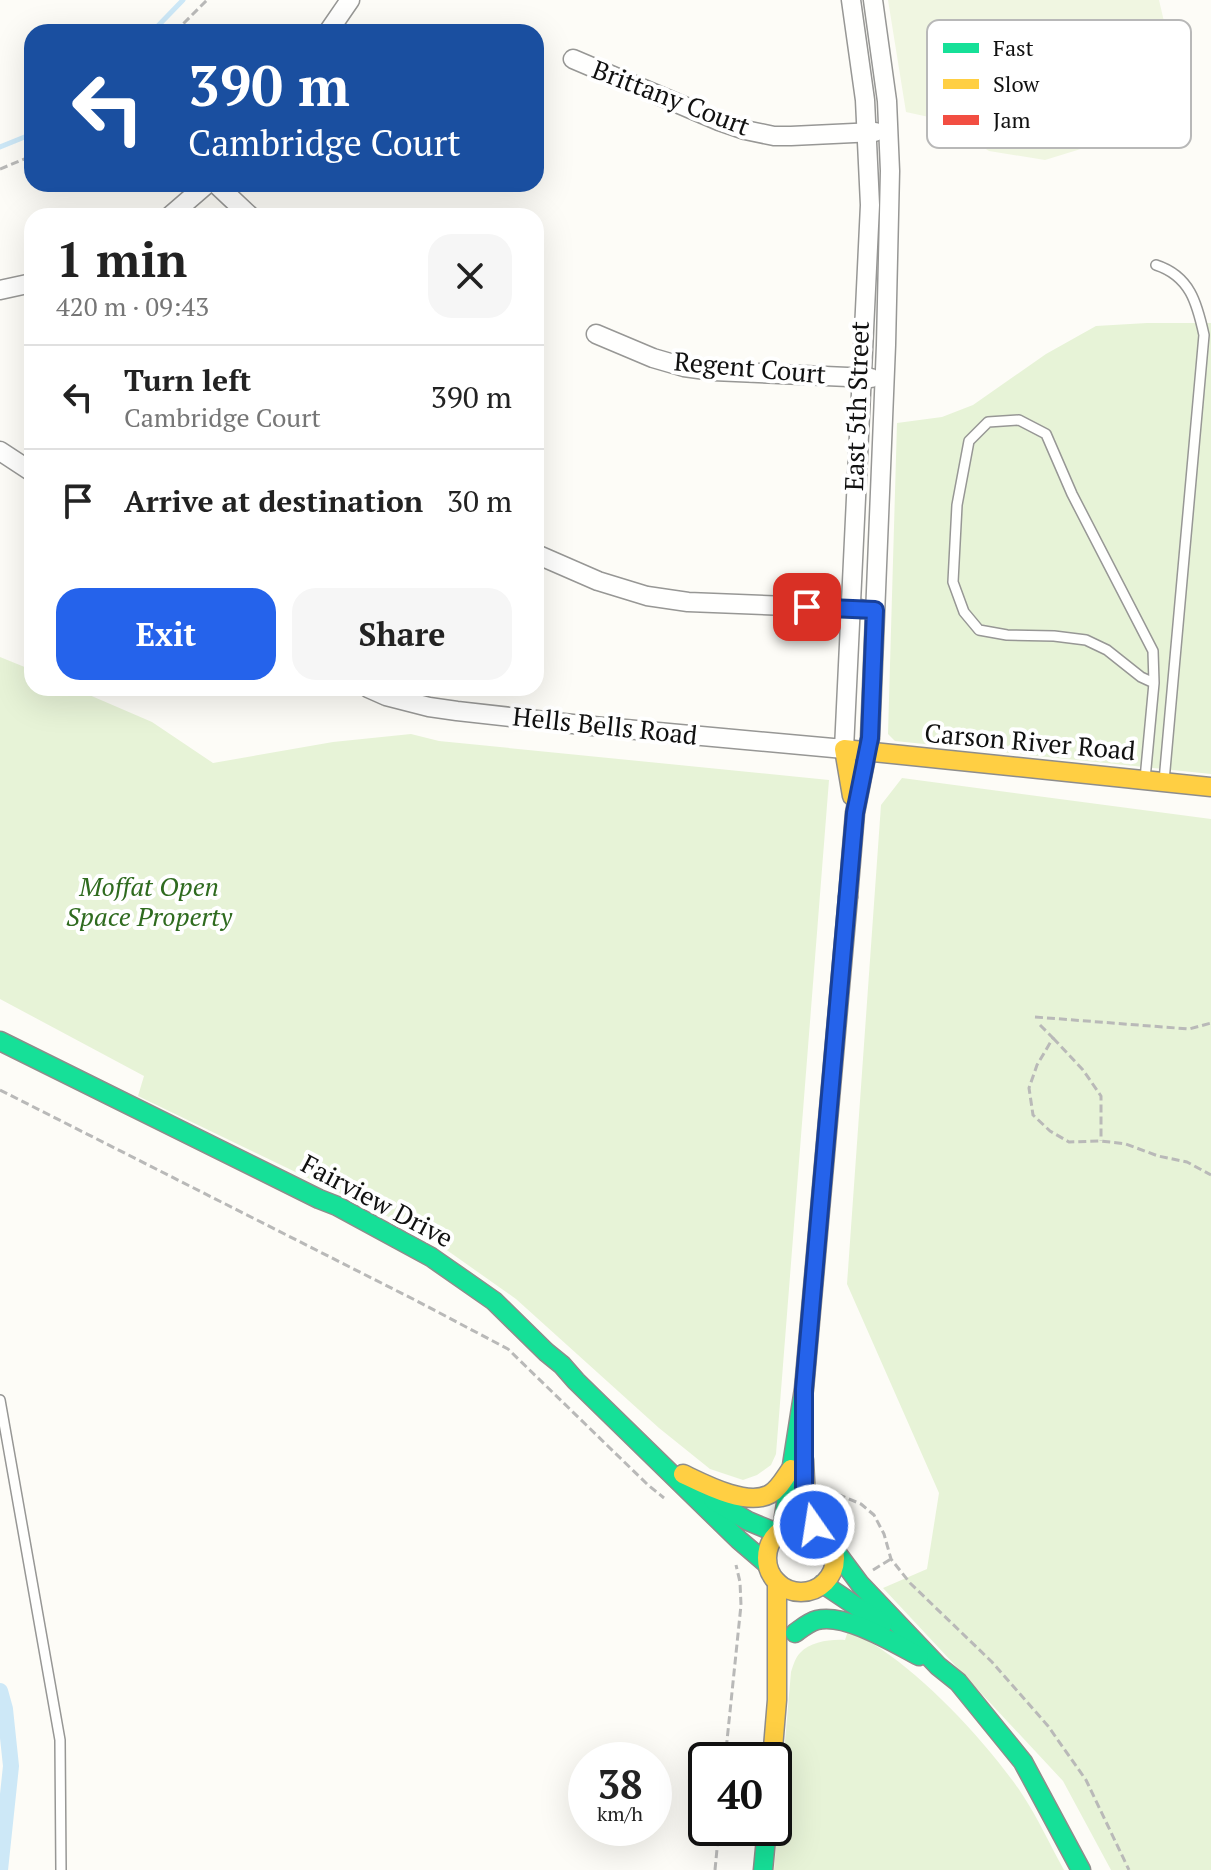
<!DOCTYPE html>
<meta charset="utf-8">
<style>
body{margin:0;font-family:"PT Serif",serif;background:#f6f6f6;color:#222;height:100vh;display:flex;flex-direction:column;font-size:30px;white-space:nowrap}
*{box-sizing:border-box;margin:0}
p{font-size:26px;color:#767676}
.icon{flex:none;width:44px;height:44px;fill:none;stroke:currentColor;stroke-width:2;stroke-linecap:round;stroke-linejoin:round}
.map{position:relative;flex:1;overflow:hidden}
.panel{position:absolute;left:24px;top:208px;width:520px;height:488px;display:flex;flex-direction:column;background:#fff;border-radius:24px;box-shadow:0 8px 32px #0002}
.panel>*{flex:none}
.guide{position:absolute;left:24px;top:24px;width:520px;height:168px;border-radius:24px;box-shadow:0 8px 32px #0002;background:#1a4fa0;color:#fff;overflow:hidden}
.speed{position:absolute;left:568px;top:1742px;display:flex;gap:16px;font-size:40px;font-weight:700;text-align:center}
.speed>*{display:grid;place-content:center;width:104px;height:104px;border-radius:50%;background:#fff;box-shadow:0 8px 32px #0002;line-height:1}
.speed small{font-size:20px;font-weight:400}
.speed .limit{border:4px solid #111;border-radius:12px;background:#fff;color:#111}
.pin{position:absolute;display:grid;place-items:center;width:68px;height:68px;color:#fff;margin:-34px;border-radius:16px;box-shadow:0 4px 12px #0006}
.me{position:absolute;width:88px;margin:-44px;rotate:347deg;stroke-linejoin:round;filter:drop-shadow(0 0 6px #0008)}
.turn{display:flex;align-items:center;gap:28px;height:168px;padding:0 32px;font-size:36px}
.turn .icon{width:104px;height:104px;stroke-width:2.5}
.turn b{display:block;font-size:56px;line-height:68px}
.round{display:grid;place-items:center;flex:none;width:84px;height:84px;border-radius:24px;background:#f6f6f6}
.summary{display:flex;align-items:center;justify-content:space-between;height:136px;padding:0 32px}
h1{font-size:48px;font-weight:600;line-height:60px}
.action{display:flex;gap:16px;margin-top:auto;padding:16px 32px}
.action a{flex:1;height:92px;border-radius:24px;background:#2563eb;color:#fff;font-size:32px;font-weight:600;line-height:92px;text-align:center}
.action a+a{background:#f6f6f6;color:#222}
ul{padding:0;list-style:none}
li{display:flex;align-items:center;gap:24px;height:104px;padding:0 32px;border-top:2px solid #e0e0e0}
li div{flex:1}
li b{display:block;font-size:30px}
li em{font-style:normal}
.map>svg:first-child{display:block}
</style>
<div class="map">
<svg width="1211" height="1870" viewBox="0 0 1211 1870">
<rect width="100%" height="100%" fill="#fdfcf7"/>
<!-- green -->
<g fill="#e7f3d7">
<path d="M1147,323H1211V774L895,741L888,734L897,423L942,417L973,405L1046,354L1096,326Z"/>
<path d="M0,657L32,670V688H73L152,722L213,763L333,742L411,734L439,741L829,780L776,1454L771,1465L757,1475L743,1480L710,1469L659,1428L516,1299L424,1234L138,1096L144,1076L0,999Z"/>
<path d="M902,778L1211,819V1870H1111L1063,1781L883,1588L927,1569L939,1493L847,1284L881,805Z"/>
<path d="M848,1631C859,1637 871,1642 881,1649C930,1682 989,1745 1022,1794C1038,1818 1050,1845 1064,1870H774L791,1672C793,1666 795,1658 800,1653C810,1642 830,1639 845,1640Z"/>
</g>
<!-- pitch -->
<path fill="#f0f6e1" d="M888,0H1159L1169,43L1133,111L1097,144L1045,160L989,151L938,119L906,112Z"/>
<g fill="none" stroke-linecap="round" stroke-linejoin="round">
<!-- stream -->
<g stroke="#cde8f7" stroke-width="5">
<path d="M152,32L183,0"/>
<path d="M0,147L32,134"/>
</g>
<!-- canal -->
<path stroke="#cde8f7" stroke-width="16" d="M0,1691L5,1709L11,1766L0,1870"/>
<defs>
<g id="lane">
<path d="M1156,265C1190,276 1197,303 1204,335L1164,781"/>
<path d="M1145,779L1154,683L1153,651L1072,494L1046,434L1019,420L988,422L969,441L957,505L953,582L964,612L979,630L1007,635L1054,636L1086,640L1107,650L1141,677L1154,683"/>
<path d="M0,1400L60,1740L61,1870"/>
</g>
<g id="street">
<path d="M328,32L350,0"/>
<path d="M573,59L719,121L745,130L774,136H791L875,132"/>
<path d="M216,184L250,216"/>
<path d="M170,216L207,184"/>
<path d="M0,290L32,283"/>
<path d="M596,334L653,358L684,367L713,371L871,378"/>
<path d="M0,451L32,472"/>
<path d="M536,554L598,581L647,596L688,602L861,609"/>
<path d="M368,688L386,696L429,707L457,711L582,725L844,749L870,205L865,100L851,0"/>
<path d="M867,752L870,738L886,345L890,171L887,101L873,0"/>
</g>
<g id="fast">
<path d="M0,1041L319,1199L337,1206L431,1257L494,1301L546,1352L562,1365L576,1381L739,1540L767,1564"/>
<path d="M713,1500L748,1521L777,1533"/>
<path d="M782,1529L804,1389L848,897"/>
<path d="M834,1549L860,1584L938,1666L958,1682L1023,1762L1081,1870"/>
<path d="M823,1584L883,1624"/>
<path d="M795,1633C802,1628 809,1622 817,1620C846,1613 894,1643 919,1656"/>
<path d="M763,1870L767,1828"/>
</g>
<g id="slow">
<path d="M852,796L844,749L1211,787"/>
<path d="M804,1460L806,1500L814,1525"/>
<path d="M683,1474C704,1484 747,1507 770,1494C779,1489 785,1477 791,1469"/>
<circle cx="801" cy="1558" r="34"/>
<path d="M772,1760L777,1700V1582"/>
</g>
<path id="jam" d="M848,897L855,813L867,752"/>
</defs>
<!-- lane casing -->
<use href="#lane" stroke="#979795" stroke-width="12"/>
<!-- street casing -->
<use href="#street" stroke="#979795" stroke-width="21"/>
<!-- fast casing -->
<use href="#fast" stroke="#8e8d8b" stroke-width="21"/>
<!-- slow casing -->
<use href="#slow" stroke="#8e8d8b" stroke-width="21"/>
<!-- jam casing -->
<use href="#jam" stroke="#8e8d8b" stroke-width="21"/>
<!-- path -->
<g stroke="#b9b9b8" stroke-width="3" stroke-dasharray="8 4" stroke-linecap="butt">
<path d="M175,32L207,0"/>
<path d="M0,169L32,156"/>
<path d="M1035,1017L1189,1029L1211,1023"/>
<path d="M1040,1025L1053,1038L1037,1065L1029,1088L1033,1115L1050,1131L1069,1142L1101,1141L1126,1144L1158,1156L1187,1162L1211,1175"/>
<path d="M1053,1038L1083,1070L1101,1096V1141"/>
<path d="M0,1090L415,1300L508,1349L648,1485L664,1498"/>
<path d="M826,1492L837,1494L861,1504L874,1515L884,1534L891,1559L910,1583L992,1662L1048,1726L1086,1780L1129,1870"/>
<path d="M873,1570L891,1559"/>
<path d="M725,1760L741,1605L740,1582L736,1565"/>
<path d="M715,1870L719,1828"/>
</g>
<!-- lane -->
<use href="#lane" stroke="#fffffe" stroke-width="9"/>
<!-- street -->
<use href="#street" stroke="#fffffe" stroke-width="18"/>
<!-- fast -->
<use href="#fast" stroke="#16e098" stroke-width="18"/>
<!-- slow -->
<use href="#slow" stroke="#ffcf43" stroke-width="18"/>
<!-- jam -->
<use href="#jam" stroke="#f24e42" stroke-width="18"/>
</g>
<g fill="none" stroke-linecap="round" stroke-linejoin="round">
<defs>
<path id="route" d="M807,607L875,610L870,738L855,813L804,1389V1489L814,1525"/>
</defs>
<!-- route casing -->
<use href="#route" stroke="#184099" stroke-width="20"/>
<!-- route -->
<use href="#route" stroke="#2563eb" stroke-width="14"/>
</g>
<g text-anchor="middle" stroke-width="8" stroke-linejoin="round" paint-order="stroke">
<!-- street labels -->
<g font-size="26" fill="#111" stroke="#fff">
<text transform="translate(671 98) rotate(21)" y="9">Brittany Court</text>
<text transform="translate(750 368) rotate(5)" y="9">Regent Court</text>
<text transform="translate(857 406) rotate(-88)" y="9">East 5th Street</text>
<text transform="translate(605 726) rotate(6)" y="9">Hells Bells Road</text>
<text transform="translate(1030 742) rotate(5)" y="9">Carson River Road</text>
<text transform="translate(377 1201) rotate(28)" y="9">Fairview Drive</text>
</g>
<!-- park labels -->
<g font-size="26" font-style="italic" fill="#2f6b1f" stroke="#fff">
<text x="149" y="896">Moffat Open<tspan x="149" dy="30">Space Property</tspan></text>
</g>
</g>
<!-- legend -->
<rect x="927" y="20" width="264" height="128" rx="12" fill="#fff" stroke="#b8b8b8" stroke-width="2"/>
<rect x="943" y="43" width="36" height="10" fill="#16e098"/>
<rect x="943" y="79" width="36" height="10" fill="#ffcf43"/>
<rect x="943" y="115" width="36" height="10" fill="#f24e42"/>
<g font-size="22" fill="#111">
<text x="993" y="56">Fast</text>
<text x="993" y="92">Slow</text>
<text x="993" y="128">Jam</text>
</g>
</svg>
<div class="speed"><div>38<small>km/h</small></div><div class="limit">40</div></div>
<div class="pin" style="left:807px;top:607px;background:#d93025"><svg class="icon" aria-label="arrive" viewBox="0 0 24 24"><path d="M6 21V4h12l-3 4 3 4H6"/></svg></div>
<svg class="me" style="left:814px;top:1525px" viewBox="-20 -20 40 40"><circle r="17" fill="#2563eb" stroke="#fff" stroke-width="3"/><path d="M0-11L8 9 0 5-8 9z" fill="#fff"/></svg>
<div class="guide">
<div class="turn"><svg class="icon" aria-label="left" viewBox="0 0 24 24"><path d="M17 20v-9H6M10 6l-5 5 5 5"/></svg><div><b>390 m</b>Cambridge Court</div></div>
</div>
<section class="panel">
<div class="summary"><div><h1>1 min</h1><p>420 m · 09:43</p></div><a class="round"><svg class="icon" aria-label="close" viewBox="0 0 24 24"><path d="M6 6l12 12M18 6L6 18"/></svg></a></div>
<ul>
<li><svg class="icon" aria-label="left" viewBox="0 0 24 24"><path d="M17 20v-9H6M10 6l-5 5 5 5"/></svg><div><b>Turn left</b><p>Cambridge Court</p></div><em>390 m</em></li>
<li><svg class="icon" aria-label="arrive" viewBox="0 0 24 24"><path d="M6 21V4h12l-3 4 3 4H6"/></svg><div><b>Arrive at destination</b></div><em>30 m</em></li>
</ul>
<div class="action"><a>Exit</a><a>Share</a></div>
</section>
</div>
